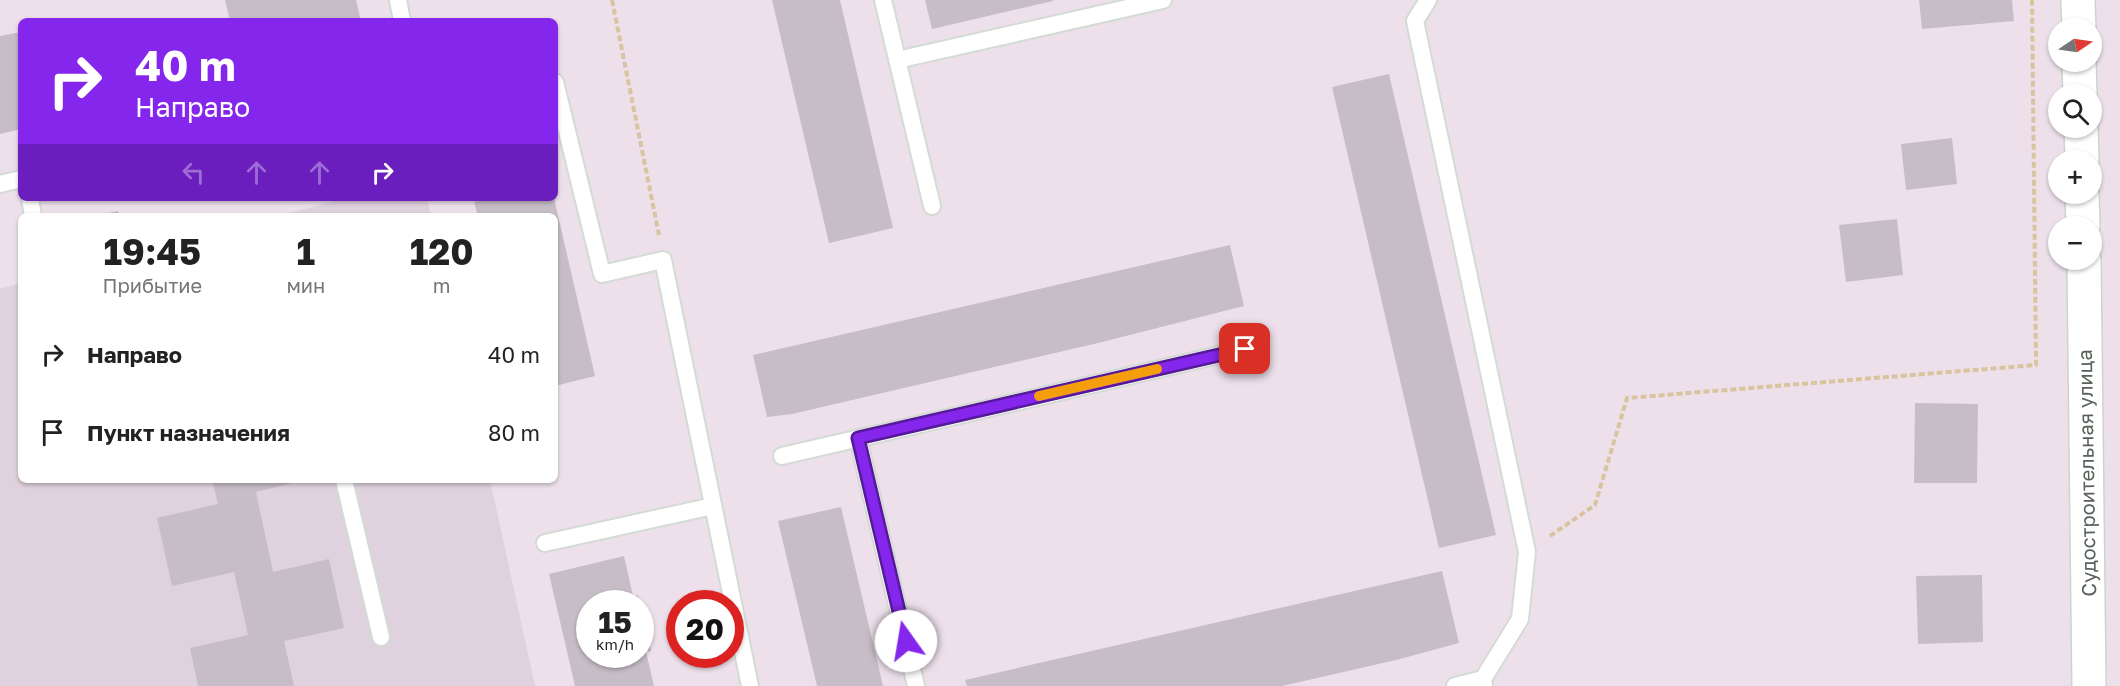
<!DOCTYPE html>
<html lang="ru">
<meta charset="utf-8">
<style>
body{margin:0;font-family:"Golos Text",sans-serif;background:#f6f6f6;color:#222;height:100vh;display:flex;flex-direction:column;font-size:22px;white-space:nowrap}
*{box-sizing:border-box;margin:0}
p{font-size:20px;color:#767676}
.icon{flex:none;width:33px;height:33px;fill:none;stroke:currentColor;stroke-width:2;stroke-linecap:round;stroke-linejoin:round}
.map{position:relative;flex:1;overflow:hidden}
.drawer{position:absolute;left:18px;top:213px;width:540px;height:270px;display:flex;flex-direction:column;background:#fff;border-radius:9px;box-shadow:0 2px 4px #0004}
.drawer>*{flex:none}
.top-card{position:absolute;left:18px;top:18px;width:540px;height:183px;border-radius:9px;box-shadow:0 2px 4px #0004;background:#8526ed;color:#fff;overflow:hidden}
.needle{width:39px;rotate:77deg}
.controls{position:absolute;left:2048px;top:18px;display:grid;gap:12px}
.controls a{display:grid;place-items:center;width:54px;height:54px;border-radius:50%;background:#fff;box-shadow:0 2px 4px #0004;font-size:30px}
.speed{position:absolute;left:576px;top:590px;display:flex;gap:12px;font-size:30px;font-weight:700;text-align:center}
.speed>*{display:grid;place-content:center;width:78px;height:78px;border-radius:50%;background:#fff;box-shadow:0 2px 4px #0004;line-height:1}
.speed small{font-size:15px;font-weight:400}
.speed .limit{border:9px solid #d22;background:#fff;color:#111}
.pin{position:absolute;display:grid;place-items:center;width:51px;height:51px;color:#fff;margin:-26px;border-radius:12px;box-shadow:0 3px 9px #0006}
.me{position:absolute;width:66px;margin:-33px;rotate:347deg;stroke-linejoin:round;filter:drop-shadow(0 0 4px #0008)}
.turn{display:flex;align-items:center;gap:21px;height:126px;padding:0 18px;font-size:27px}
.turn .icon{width:78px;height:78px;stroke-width:2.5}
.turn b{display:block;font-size:42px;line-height:51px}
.lanes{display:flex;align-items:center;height:57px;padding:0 18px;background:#0003;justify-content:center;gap:30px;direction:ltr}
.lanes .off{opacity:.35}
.eta{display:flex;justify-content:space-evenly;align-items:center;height:102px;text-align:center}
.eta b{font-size:36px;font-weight:700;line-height:42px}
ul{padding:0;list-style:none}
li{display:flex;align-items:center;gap:18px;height:78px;padding:0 18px}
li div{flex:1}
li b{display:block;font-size:22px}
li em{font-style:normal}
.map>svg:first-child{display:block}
</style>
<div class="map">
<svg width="2120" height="686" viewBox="0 0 2120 686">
<rect width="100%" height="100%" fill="#ede0eb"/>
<!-- education -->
<g fill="#dfd1dd">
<path d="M347,198H427L431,216H278Z"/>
<path d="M21,283V480H490L535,686H0V289Z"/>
</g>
<!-- building -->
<g fill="#c7bdc7">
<path d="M225,0H356L361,21H230Z"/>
<path d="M772,0H840L893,228L829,243Z"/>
<path d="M925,0H1053V1L932,29Z"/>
<path d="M1919,0H2012L2014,21L1922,29Z"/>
<path d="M21,32V129L0,134V36Z"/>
<path d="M1389,74L1496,535L1439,548L1332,87Z"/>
<path d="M1952,138L1957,184L1906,190L1901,144Z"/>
<path d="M491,198H554L595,376L555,386V216H478L474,202Z"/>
<path d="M118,211L119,216H99V215Z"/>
<path d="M1897,219L1903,275L1846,282L1839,225Z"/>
<path d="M1230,245L1244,306L1098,343L792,414L767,417L753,355Z"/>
<path d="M1915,403L1978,404L1977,483H1914Z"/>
<path d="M212,480H304L256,492L273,572L329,559L344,628L284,641L294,686H198L190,648L248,635L234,572L172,586L157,518L218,504Z"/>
<path d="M841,507L852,554L883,686H817L778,521Z"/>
<path d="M624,556L633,596L638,595L640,603H590V654H640L641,608L651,651L646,652L654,686H575L549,574Z"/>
<path d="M1442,571L1459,643L1396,660L1282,686H967L965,680Z"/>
<path d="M1982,575L1983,642L1918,644L1916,576Z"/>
</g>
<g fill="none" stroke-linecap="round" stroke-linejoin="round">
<defs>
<g id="lane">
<path d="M398,0L402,21"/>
<path d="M883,0L932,206"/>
<path d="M1428,0L1415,21L1527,552L1520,619L1483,679L1484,686"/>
<path d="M897,60L1163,0"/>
<path d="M555,82L602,274L663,260L750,686"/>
<path d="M0,184L21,179"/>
<path d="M30,198L33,216"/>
<path d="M858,438L916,686"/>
<path d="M782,456L1245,349"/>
<path d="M344,480L381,637"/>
<path d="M545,543L713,506"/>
<path d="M1455,686L1483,679"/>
</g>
<g id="secondary">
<path d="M2078,0L2079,28"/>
<path d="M2079,62L2080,94"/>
<path d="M2081,128L2082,160"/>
<path d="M2082,194L2083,226"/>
<path d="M2084,260L2089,686"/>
</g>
</defs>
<!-- lane casing -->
<use href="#lane" stroke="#d3dbd4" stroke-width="20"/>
<!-- secondary casing -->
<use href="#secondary" stroke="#cbd5cb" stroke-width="36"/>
<!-- path -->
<g stroke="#d8c49e" stroke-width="4" stroke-dasharray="6 3" stroke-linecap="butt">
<path d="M612,0L659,235"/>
<path d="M1550,536L1595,505L1627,398L2036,365L2032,0"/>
</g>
<!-- lane -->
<use href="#lane" stroke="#fff" stroke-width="16"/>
<!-- secondary -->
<use href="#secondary" stroke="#fff" stroke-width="33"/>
</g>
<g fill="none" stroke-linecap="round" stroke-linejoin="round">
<defs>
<path id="route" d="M906,641L858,438L1245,349"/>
</defs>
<!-- route casing -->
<use href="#route" stroke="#56199a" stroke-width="15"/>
<!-- route -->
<use href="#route" stroke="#8526ed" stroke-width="10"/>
<!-- slow -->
<path stroke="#f59e0b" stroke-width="10" d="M1039,396L1157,369"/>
</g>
<g text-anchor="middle" stroke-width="4.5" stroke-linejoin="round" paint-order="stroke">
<!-- street labels -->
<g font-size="20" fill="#596259" stroke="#fff">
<text transform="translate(2087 473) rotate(-91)" y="7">Судостроительная улица</text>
</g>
</g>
</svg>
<div class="controls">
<a><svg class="needle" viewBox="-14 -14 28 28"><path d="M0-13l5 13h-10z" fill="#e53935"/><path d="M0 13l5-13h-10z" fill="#767676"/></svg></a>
<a><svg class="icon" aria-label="search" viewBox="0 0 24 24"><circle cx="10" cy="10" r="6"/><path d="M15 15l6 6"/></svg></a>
<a>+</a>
<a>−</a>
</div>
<div class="speed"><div>15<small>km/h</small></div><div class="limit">20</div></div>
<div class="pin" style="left:1245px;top:349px;background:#d93025"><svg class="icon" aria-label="arrive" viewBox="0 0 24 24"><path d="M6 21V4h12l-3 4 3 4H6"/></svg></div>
<svg class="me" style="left:906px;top:641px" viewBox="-20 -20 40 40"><circle r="19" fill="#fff"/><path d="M0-13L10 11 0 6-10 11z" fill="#8526ed"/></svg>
<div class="top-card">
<div class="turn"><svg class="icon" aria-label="right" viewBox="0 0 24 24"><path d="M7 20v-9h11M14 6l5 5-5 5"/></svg><div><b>40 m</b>Направо</div></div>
<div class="lanes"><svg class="icon off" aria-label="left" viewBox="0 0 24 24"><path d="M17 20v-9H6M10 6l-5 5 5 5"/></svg><svg class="icon off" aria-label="ahead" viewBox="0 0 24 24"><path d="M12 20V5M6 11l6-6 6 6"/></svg><svg class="icon off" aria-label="ahead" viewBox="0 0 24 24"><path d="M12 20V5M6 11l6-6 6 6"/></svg><svg class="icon" aria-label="right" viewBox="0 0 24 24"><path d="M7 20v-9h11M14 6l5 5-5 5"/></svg></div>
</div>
<section class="drawer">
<div class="eta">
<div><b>19:45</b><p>Прибытие</p></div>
<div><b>1</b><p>мин</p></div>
<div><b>120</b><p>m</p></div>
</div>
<ul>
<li><svg class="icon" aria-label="right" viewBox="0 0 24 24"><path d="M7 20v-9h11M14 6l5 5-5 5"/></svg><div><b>Направо</b></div><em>40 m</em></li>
<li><svg class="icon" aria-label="arrive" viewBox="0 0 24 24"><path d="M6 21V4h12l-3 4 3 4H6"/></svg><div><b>Пункт назначения</b></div><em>80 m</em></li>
</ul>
</section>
</div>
